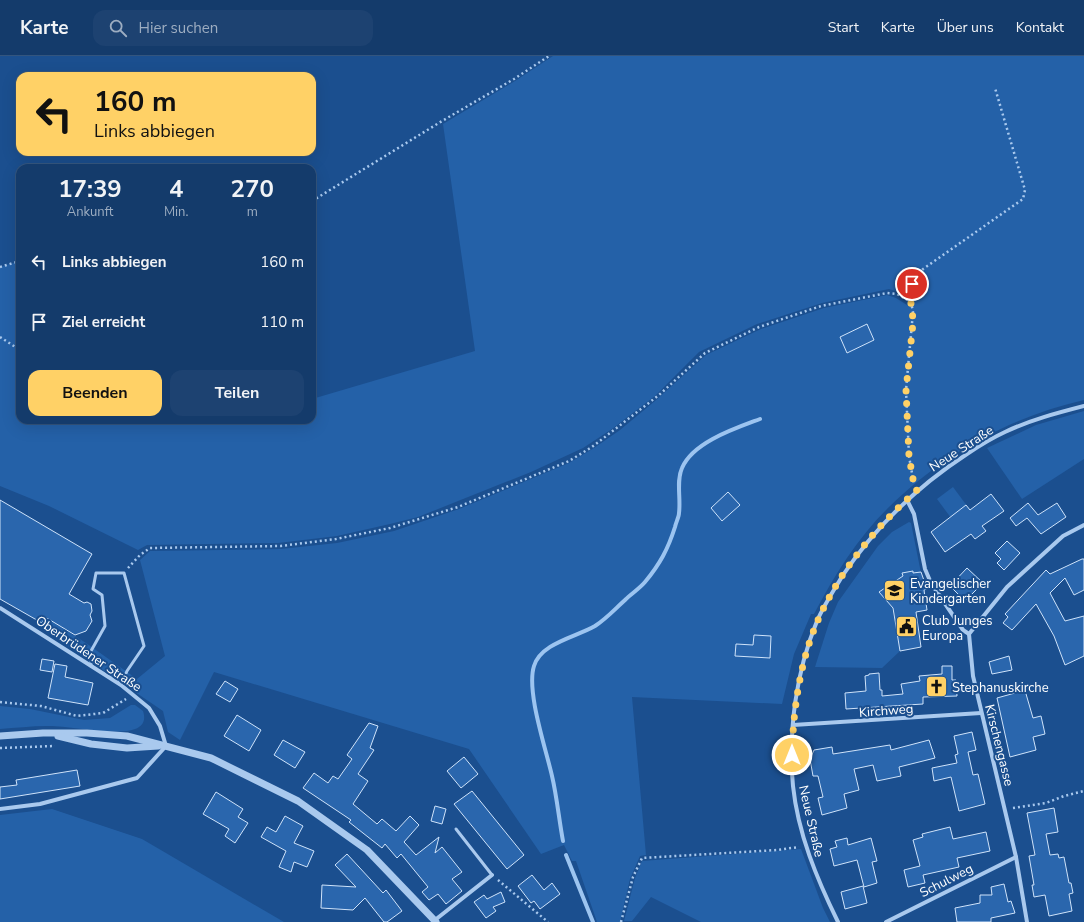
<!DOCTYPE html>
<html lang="de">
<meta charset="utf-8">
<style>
body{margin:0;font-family:"Nunito Sans",sans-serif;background:#1d4271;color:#f1f3f6;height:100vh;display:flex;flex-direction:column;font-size:15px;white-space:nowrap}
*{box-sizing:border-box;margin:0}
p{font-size:13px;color:#9dadc1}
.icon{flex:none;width:22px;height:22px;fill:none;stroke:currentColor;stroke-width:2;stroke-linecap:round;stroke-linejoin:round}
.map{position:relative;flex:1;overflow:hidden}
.drawer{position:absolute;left:16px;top:108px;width:300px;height:260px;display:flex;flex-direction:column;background:#143b6b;border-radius:12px;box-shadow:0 4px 16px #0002,0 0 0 1px #33557e}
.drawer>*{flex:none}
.hud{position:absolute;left:16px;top:16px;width:300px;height:84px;border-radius:12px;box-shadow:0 4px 16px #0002,0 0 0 1px #33557e;background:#ffd166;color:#111;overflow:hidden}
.pin{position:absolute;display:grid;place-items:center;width:34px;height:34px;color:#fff;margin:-17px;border:2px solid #fff;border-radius:50%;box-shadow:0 1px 4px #0007}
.me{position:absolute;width:44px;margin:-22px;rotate:0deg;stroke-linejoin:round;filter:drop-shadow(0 0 3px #0008)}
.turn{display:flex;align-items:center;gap:14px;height:84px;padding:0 12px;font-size:18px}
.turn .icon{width:52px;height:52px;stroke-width:2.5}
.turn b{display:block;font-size:28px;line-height:34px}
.eta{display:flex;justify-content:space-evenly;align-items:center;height:68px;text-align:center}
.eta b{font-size:24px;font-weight:700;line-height:28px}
.action{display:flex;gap:8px;margin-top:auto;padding:8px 12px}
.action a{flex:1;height:46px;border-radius:12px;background:#ffd166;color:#111;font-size:16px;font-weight:700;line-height:46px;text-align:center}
.action a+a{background:#1d4271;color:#f1f3f6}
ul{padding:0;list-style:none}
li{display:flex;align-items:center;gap:12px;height:60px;padding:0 12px}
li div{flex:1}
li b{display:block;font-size:15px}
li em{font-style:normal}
header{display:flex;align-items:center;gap:24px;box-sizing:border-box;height:56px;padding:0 20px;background:#143b6b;border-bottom:1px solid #33557e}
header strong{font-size:19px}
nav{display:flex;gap:22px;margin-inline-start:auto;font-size:14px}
.search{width:280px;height:36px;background:#1d4271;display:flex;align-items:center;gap:10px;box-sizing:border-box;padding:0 14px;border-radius:12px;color:#9dadc1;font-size:15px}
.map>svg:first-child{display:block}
</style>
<header>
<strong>Karte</strong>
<div class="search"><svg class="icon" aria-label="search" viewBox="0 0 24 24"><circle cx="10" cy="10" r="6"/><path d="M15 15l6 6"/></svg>Hier suchen</div>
<nav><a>Start</a><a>Karte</a><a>Über uns</a><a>Kontakt</a></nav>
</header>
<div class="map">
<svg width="1084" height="866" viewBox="0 0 1084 866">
<rect width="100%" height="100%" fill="#1b4f8f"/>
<!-- green -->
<g fill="#2461a8">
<path d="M553,0H1084V344C1010,361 943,398 889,451C858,481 834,520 814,558H811L794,598L782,648L632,641L646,799L640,800L630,823L620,866H597L576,805H572L564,789L541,798L469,693L214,616L180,684L168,676L163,655L41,572L45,561L86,587L137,623L165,600L140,504L150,495L281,493L337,487L394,475L459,453L569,407L594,392L620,374L655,345L706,299L761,273L824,252L887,239L896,242L907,249L908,239L889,233L822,247L757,268L699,296L655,340L612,373L583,392L531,416L418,461L390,468L337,480L278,487L147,489L138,494L49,450L0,430V211L20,205V364H312V343L475,295L443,68L515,25Z"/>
<path d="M1084,355V403L1022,443L987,392L1036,369Z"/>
<path d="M953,431L976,462L957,470L937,443Z"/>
<path d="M909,466L911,467L921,517H902L903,522L899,525L897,523L879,536L892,551L900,595L882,612L815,611L829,567L838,546L878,490L892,476Z"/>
<path d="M131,649H135L143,655C145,661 145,667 139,671C125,682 66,669 47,670C31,670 15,672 0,673V650L30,653L84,664L110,662Z"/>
<path d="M52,753L142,783L284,866H0V759Z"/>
<path d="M801,793L823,852L830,866H701L651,841L632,865H624L635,822L642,805Z"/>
</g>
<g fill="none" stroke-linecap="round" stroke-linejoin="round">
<!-- stream -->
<g stroke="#9cc4f0" stroke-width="4">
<path d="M563,785C559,764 557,741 552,720C546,693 526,635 534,610C541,587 576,581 595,570C606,563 615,553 625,544C631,538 639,533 645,526C660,508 668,493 675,471C676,466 679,461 679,457C681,442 676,425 682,412C693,386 736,372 760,363"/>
<path d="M566,799L593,866"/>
</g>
</g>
<!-- building -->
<g fill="#2a66ad" stroke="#cfe3fa">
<path d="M867,268L874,284L847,297L840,281Z"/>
<path d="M728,436L740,449L722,465L711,452Z"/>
<path d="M991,438L1004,455L982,470L986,475L975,483L971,478L945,496L931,476L966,449L970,454Z"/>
<path d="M0,444L92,498L69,538L84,547L87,546L91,548L92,555L90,559L92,565L86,575L75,579L45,561L42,567L0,543Z"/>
<path d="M1028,447L1038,459L1057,447L1066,461L1041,478L1027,462L1016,470L1010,462Z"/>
<path d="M1007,485L1020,497L1004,514L997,507L1001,503L995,497Z"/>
<path d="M1082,503H1084V534L1074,539L1065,522L1050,537L1065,565L1084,560V600L1065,609L1054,580L1036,548L1012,574L1003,567L1008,561L1005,558L1046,514L1050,518Z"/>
<path d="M967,512L983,527L965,545L950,530Z"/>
<path d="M913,515V517L921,516L927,533L924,534L927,554L916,556L921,591L900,595L893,552L879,536L903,520L902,517Z"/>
<path d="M754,579L771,580L770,602L735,600L736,588L753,589Z"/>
<path d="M1009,600L1012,614L992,618L989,606Z"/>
<path d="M42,603L54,605L52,616L40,614Z"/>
<path d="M55,608L67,610L65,621L93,627L88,649L48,642Z"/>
<path d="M942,610H952V624H956L957,640L923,641V648L846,653L845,637L866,635L865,620L869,619V618L879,617L880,634H882V640L903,638L901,628L920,625L919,620L942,618Z"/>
<path d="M225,625L238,633L230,646L216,638Z"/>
<path d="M1024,631L1033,662L1041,660L1045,678L1033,681L1036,694L1010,701L997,642L1015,637L1014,634Z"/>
<path d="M237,659L261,674L249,695L224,680Z"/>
<path d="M369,667L378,670L370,692L374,694L358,718L368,725L353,748L377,768L382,763L396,775L410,760L419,769L404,786L416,799L439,781L435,797L442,791L462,816L452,823L462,835L446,848L438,838L429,844L422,836L428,831L401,798L397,802L385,788L382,792L349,766L351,764L303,732L314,717L328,727L333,720L338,723L352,703L347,699Z"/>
<path d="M972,676L976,694L968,696L973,719L978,718L985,748L959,755L951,721L934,725L932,712L957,707L955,699L958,698L954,680Z"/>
<path d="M283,684L305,696L295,712L274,699Z"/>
<path d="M929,684L935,702L899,711L901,720L877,725L873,709L854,713L859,734L844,738L847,752L822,759L818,742L823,741L818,720H813L810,703L814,694L832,691L833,698L890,689L891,694Z"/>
<path d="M464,701L478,718L461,732L447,715Z"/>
<path d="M77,714L80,730L0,743V731L17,729L16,724Z"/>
<path d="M472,735L524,799L507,813L454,748Z"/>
<path d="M216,736L243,753L238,761L248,767L235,787L225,780L229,773L203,758Z"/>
<path d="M435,750L446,753L442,768L431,765Z"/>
<path d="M1054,752L1058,776L1046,778L1050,799L1058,798L1059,802L1064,801L1069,827H1071L1073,837L1069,838L1072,855L1049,860L1045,839L1034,841L1032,829H1034L1029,800L1035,799L1027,757Z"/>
<path d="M285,760L303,770L294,787L314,795L307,811L294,806L291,816L279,811L286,795L261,781L267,771L276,776Z"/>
<path d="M950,771L953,783L986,776L990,795L957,802L959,811L923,819L925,827L908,831L904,814L920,810L913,784L923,781L922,778Z"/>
<path d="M847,782L848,789L871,782L877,805L872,806L877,827L864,831L857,804L834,810L830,793L837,791L835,785Z"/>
<path d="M347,798L383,837L386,834L402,855L387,866H384L365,842L353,854L321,852L322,829L356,831L335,809Z"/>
<path d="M532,819L544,834L552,827L560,838L540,853L534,845L531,847L518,830Z"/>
<path d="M1004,828L1008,846L1011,845L1015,857L991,862V866H957L955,852L980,847V839H992L991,831Z"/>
<path d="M863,830L867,847L845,853L841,836Z"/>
<path d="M501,836L505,846L493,851L496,855L486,862L474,846L484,839L487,843Z"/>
</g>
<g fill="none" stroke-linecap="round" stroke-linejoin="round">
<!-- path -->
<g stroke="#a9c9ee" stroke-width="2.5" stroke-dasharray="2 3" stroke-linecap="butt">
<path d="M312,145L442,65L514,23L549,0"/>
<path d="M0,211L20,205"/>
<path d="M911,245C908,230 913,223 923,213L1023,143L1025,134L995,32"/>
<path d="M0,281L20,294"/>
<path d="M128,512L140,499L150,492L281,490L336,483L390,472L458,451L569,405L592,391L659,339L705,297L759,271L821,250L887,237L897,238L911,246L913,256L906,334L909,400L914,429"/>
<path d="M0,646L41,650L77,660L103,657L126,643"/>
<path d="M0,692L55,690"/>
<path d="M1013,752L1046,747L1064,740L1084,735"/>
<path d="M498,824L548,866"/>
<path d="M621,866L633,821L642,802L777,794L799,791"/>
</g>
<!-- service -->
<g stroke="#a9c9ee" stroke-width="3">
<path d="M91,610V595L105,570L102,539L93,533L96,517H124L144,590L127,615L121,629"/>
<path d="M456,773L492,819"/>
</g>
<!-- minor -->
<g stroke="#a9c9ee" stroke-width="4">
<path d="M907,444L914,458L925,513L931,527L963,574L969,578"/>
<path d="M0,552L121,629L149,652L160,670L166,690L137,722L40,748L0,753"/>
<path d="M793,669L981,657"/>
<path d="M435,864L492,819"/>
<path d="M838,866C817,823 798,778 793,730C788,675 796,616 817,565C824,549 834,534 843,519C876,470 918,430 967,398C979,390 992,382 1005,376C1030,364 1057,357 1084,350"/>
<path d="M886,866L1016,801"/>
<path d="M1027,866L1016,801L973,620L969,578L1007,531L1063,480L1084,469"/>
</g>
<!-- tertiary -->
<g stroke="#a9c9ee" stroke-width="7">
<path d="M0,680L43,677H87L127,680L211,702L298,745L367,794L436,866"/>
<path d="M58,680L91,688L127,692L158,690"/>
</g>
</g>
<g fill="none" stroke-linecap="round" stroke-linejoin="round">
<!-- route -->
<path stroke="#ffd166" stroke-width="7" stroke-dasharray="0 12.6" d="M792,699C793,655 800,605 818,564C840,514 876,471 917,434L914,429L909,400L906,334L913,267C913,254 908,241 912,228"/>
</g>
<!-- icons -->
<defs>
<symbol id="school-square" viewBox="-11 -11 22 22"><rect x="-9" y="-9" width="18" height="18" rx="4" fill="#ffd166" stroke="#1b4f8f"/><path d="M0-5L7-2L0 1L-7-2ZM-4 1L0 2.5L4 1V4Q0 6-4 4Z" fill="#111"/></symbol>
<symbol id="civic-square" viewBox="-11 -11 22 22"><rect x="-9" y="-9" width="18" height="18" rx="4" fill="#ffd166" stroke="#1b4f8f"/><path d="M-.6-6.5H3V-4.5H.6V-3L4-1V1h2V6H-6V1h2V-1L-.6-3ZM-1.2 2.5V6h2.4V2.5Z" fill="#111"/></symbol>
<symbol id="church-square" viewBox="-11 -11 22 22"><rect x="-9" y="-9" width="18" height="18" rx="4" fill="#ffd166" stroke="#1b4f8f"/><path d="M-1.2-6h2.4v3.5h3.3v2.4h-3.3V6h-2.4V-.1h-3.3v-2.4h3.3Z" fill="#111"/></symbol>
</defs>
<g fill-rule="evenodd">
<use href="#school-square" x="882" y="522" width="25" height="25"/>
<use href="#civic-square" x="894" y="558" width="25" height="25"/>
<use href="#church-square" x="924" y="618" width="25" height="25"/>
</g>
<g text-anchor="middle" stroke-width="4" stroke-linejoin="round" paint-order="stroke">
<!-- street labels -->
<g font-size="13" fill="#fff" stroke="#1b4f8f">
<text transform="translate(961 392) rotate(-33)" y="5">Neue Straße</text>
<text transform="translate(89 597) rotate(34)" y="5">Oberbrüdener Straße</text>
<text transform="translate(886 654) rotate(-4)" y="5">Kirchweg</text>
<text transform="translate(1000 689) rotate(76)" y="5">Kirschengasse</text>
<text transform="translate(812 765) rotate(77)" y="5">Neue Straße</text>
<text transform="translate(946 824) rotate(-27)" y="5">Schulweg</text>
</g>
<!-- poi labels -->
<g font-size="13" fill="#fff" stroke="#1b4f8f" text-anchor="start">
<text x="910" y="532">Evangelischer<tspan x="910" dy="15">Kindergarten</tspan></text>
<text x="922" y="569">Club Junges<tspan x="922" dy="15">Europa</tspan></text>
<text x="952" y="636">Stephanuskirche</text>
</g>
</g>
</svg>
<div class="pin" style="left:912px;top:228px;background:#d93025"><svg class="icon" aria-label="arrive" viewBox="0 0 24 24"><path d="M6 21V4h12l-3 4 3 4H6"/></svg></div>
<svg class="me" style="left:792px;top:699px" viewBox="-20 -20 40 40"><circle r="17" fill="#ffd166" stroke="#fff" stroke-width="3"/><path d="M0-11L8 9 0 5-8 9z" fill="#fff"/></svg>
<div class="hud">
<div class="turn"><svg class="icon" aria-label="left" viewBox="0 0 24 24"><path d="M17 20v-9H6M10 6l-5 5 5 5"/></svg><div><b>160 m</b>Links abbiegen</div></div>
</div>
<section class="drawer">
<div class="eta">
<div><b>17:39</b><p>Ankunft</p></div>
<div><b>4</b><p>Min.</p></div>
<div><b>270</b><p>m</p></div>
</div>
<ul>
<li><svg class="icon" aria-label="left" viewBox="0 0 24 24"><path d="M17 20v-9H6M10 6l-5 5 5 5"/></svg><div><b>Links abbiegen</b></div><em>160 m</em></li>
<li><svg class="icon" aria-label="arrive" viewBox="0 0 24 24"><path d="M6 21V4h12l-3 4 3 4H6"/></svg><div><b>Ziel erreicht</b></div><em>110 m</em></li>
</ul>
<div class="action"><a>Beenden</a><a>Teilen</a></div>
</section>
</div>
